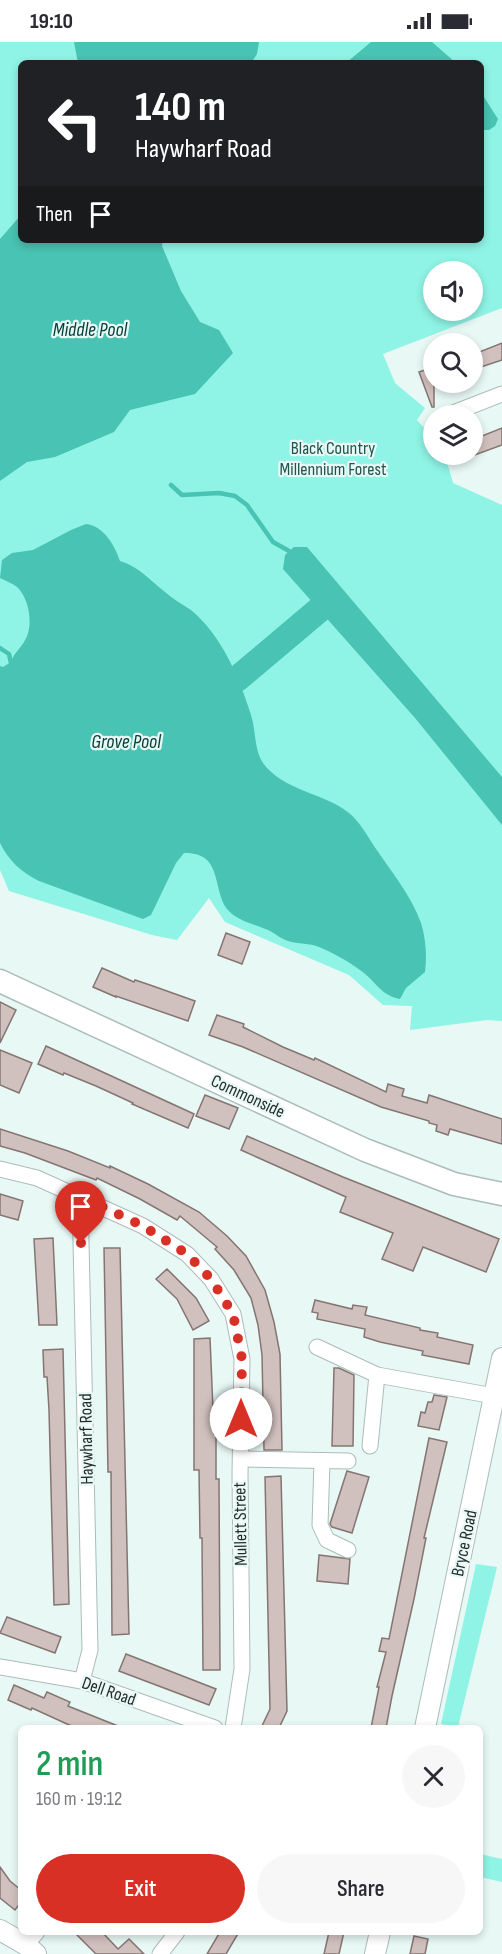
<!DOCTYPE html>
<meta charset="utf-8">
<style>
body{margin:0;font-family:"Sofia Sans Condensed",sans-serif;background:#f7f7f7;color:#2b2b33;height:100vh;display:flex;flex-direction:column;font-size:22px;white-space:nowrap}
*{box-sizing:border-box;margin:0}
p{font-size:20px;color:#7c7c81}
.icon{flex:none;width:33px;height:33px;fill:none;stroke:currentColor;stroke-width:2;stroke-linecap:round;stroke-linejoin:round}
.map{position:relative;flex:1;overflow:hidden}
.panel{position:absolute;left:18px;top:1683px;width:465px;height:210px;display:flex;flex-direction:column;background:#fff;border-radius:9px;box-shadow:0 3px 9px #0003}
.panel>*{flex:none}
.hud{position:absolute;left:18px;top:18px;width:466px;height:183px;border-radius:9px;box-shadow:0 3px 9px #0003;background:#202124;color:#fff;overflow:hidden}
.fabs{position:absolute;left:423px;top:219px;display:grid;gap:12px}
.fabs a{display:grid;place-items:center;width:60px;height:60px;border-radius:50%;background:#fff;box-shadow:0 3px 9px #0003;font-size:30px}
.pin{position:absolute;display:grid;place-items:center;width:51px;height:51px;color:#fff;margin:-62px -26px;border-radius:50% 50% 50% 0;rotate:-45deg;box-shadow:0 0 6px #0007}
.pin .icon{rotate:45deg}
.me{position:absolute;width:66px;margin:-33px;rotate:0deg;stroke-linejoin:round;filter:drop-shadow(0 0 4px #0008)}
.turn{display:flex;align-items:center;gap:21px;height:126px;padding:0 18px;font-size:27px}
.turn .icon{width:78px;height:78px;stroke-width:2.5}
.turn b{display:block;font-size:42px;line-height:51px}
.then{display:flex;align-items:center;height:57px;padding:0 18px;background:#0003;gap:12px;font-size:22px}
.round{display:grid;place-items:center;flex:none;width:63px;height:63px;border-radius:32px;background:#f7f7f7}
.headline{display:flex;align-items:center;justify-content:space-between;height:102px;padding:0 18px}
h1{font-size:36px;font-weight:600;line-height:45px;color:#1e9e55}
.action{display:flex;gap:12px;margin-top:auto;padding:12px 18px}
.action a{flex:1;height:69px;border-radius:36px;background:#d93025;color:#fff;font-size:24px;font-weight:600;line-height:69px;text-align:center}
.action a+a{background:#f7f7f7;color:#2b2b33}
.status{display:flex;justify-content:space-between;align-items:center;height:42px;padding:0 30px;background:#fff;direction:ltr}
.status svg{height:16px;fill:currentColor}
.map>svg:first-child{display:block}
</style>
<div class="status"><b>19:10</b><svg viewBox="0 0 49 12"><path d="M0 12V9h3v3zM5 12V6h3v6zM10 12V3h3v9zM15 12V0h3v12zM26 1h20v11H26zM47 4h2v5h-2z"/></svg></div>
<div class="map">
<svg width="502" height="1912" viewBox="0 0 502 1912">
<rect width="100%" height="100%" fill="#e7f8f5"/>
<!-- green -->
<g fill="#8ff4e5" fill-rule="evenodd">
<path d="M0,0H502V266L383,312L395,341L425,366L417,378L427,389L433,391L434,412L445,413L453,441L502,463V979L487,978L410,988L412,964L383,963L349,933L225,880L209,856L177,898L152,893L9,849L0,828ZM21,21H482V198H21ZM434,230H472V268H434Z"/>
<path d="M476,1522L497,1525L458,1685L441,1682Z"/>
<path d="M480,1812L502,1817V1840L480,1835Z"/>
</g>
<!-- water -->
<g fill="#49c3b3">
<path d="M74,0H259L257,12L251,21H78Z"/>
<path d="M371,0H432L456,21H346Z"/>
<path d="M482,52L498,77L495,84L489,88H482Z"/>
<path d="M21,173V198H163L162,204L181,249L200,280L219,288L233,311L195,352L130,368L114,390L55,415L27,420L0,439V197Z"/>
<path d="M86,482C104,484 115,504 120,519C138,524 151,539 165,550C173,557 182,562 191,568C222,594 239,635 251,673C256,688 254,708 263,721C283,749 325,751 349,771C359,779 367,793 374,804C390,828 411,853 421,881C426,897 427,914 425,930L406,946L400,957C381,954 375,938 360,928C348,919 333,911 319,905C310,901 298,902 288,899C281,897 275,891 268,888C254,882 237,879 227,867C212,846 223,810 184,811L176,821L151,873L143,877L39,839C21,830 9,819 0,801V624L3,625L11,620C14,611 19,608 24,600C34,586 30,557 17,545C12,541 6,539 0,536L2,518L12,511L33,508L71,488Z"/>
<path d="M294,505H307L502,735V783L415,676L283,527L285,513Z"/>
</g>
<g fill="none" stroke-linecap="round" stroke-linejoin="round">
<!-- stream -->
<g stroke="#49c3b3" stroke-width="4.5">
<path d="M171,443L182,453L219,451L235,454L247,463L273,500L289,509"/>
<path d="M0,606L9,612L11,621"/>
</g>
<!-- river -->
<path stroke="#49c3b3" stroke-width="26" d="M237,637L320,567"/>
</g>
<!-- building -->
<g fill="#d1c1be" stroke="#847573" stroke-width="1.5">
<path d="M502,301V318L472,328V313Z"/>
<path d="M434,325V365H432L419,330Z"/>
<path d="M502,386V403L472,414V398Z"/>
<path d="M226,891L250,900L242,922L218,913Z"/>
<path d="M102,926L134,940L135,938L150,943L195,959L188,979L116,954V955L93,945Z"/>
<path d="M0,960L16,968L0,1001Z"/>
<path d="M217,973L244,982L243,985L283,1005L314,1018L315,1016L386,1050L388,1042L404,1047L402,1054L427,1061L429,1053L502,1077V1102L450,1087L448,1093L436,1089L437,1083L429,1081V1079L381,1065L243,1005L209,993Z"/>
<path d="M46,1004L194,1072L188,1086L132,1062L133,1061L96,1044L64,1031L63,1033L38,1022Z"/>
<path d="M0,1008L32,1021L19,1051L0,1043Z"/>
<path d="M205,1053L238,1066L229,1087L196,1074Z"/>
<path d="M0,1087L68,1109L110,1126V1124L148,1142L199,1170L227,1194L246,1214L265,1248L274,1280L280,1312L282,1408H264L262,1313L258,1283L251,1256L234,1228L215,1207L217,1205L180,1174L177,1178L140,1157L97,1136L96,1138L25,1111L0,1104Z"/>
<path d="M247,1094L343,1135L499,1197L486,1230L423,1205L413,1229L382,1217L393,1191L340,1170L346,1155L241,1108Z"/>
<path d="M0,1152L23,1159L18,1178L0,1173Z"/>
<path d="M53,1196L57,1283H39L34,1197Z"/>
<path d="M104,1206H120L129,1592L112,1593L111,1430H108Z"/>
<path d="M167,1227L196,1256L209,1279L193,1288L177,1257L156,1237Z"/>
<path d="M315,1258L352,1267L353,1263L367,1265L365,1273L420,1286V1288L438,1291L437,1295L473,1303L469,1322L422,1313L423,1309L380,1300L364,1295L365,1287L317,1277L318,1271L312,1270Z"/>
<path d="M210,1296L214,1392H216V1437H219L220,1628H203L202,1496H200L199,1428H194V1297Z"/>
<path d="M63,1307L69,1562L54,1563L49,1368L47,1335H44L43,1308Z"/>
<path d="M334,1326H339L354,1333L353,1404H332Z"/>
<path d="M434,1353L447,1355L439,1388L418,1384L421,1370L425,1371L428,1360H432Z"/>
<path d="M429,1396L447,1400L424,1496H426L414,1557L392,1654L386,1686H371L379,1645H377L386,1610L379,1609L382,1596L389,1597Z"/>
<path d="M347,1429L369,1435L352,1491L332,1485L330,1482Z"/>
<path d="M281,1434L287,1669L279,1686H261L270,1667L265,1435Z"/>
<path d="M319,1513L350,1517L348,1542L317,1539Z"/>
<path d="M7,1575L61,1595L55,1611L0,1591Z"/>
<path d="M126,1612L216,1647L209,1663L119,1629Z"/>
<path d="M14,1643L44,1656L47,1650L70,1660L68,1664L123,1686H77L67,1682L32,1666L31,1668L8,1658Z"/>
<path d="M0,1825L10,1839L21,1848V1860L15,1868L0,1856Z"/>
<path d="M74,1890H102L118,1907L129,1897L144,1912H96Z"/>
<path d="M220,1890H239L226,1912H207Z"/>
<path d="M329,1890H344L339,1912H324Z"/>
<path d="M414,1894L428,1897L425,1912H410Z"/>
</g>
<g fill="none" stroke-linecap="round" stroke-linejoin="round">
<defs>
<g id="minor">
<path d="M448,373L502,352"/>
<path d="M0,1127L37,1136L143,1184L187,1212L211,1237L233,1272L242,1317L240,1432L242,1627L233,1686"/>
<path d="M80,1154L90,1608L82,1639"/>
<path d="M317,1305L377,1333L494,1354"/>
<path d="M370,1404L377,1333"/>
<path d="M241,1417L348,1419"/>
<path d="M322,1419L320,1483L327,1498L348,1508"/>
<path d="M0,1625L82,1639L215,1686"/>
<path d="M26,1903L37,1890"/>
<path d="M160,1912L177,1890"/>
</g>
<g id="tertiary">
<path d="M425,1686L502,1316"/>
<path d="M0,1888L26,1903L36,1912"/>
<path d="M375,1912L380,1890"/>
</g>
<path id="secondary" d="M0,939L365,1108L454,1142L502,1152"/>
</defs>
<!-- minor casing -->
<use href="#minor" stroke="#acbcb9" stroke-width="17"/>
<!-- tertiary casing -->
<use href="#tertiary" stroke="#acbcb9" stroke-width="22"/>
<!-- secondary casing -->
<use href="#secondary" stroke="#acbcb9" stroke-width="25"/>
<!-- minor -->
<use href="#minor" stroke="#fff" stroke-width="15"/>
<!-- tertiary -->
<use href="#tertiary" stroke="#fff" stroke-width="20"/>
<!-- secondary -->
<use href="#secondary" stroke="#fff" stroke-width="22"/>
</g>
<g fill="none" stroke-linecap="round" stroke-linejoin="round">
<!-- route -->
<path stroke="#d93025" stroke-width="10" stroke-dasharray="0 18" d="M81,1201L80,1154L143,1184L187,1212L211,1237L233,1272L242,1317L241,1377"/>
</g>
<g text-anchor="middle" stroke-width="4.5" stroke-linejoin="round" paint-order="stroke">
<!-- park labels -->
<g font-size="18" fill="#20544d" stroke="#e7f8f5">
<text x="333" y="412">Black Country<tspan x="333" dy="21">Millennium Forest</tspan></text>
</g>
<!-- street labels -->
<g font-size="18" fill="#262c2b" stroke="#e7f8f5">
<text transform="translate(248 1054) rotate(25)" y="6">Commonside</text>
<text transform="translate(86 1397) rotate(-91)" y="6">Haywharf Road</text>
<text transform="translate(240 1482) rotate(-91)" y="6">Mullett Street</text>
<text transform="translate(464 1501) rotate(-78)" y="6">Bryce Road</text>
<text transform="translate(109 1649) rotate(19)" y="6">Dell Road</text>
</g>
<!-- water labels -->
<g font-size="20" font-style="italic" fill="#07403a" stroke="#e7f8f5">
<text x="90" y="294">Middle Pool</text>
<text x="126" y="706">Grove Pool</text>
</g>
</g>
</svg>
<div class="fabs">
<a><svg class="icon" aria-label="sound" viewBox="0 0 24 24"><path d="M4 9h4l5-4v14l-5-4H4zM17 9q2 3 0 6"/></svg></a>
<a><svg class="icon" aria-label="search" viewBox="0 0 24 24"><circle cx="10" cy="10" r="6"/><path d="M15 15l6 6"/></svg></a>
<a><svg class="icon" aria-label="layers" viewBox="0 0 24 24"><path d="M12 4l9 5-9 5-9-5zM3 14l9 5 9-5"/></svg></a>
</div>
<div class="pin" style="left:81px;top:1201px;background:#d93025"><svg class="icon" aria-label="arrive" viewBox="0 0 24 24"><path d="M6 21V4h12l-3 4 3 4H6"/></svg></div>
<svg class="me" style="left:241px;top:1377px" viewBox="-20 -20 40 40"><circle r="19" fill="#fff"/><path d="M0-13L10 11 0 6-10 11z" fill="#d93025"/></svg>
<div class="hud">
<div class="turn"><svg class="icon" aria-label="left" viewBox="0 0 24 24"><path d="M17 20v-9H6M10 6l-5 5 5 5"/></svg><div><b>140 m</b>Haywharf Road</div></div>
<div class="then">Then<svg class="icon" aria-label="arrive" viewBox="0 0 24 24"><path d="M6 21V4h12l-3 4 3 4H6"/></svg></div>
</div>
<section class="panel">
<div class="headline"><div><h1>2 min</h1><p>160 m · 19:12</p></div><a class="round"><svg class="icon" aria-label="close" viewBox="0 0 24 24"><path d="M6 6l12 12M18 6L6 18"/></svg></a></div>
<div class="action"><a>Exit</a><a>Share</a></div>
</section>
</div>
